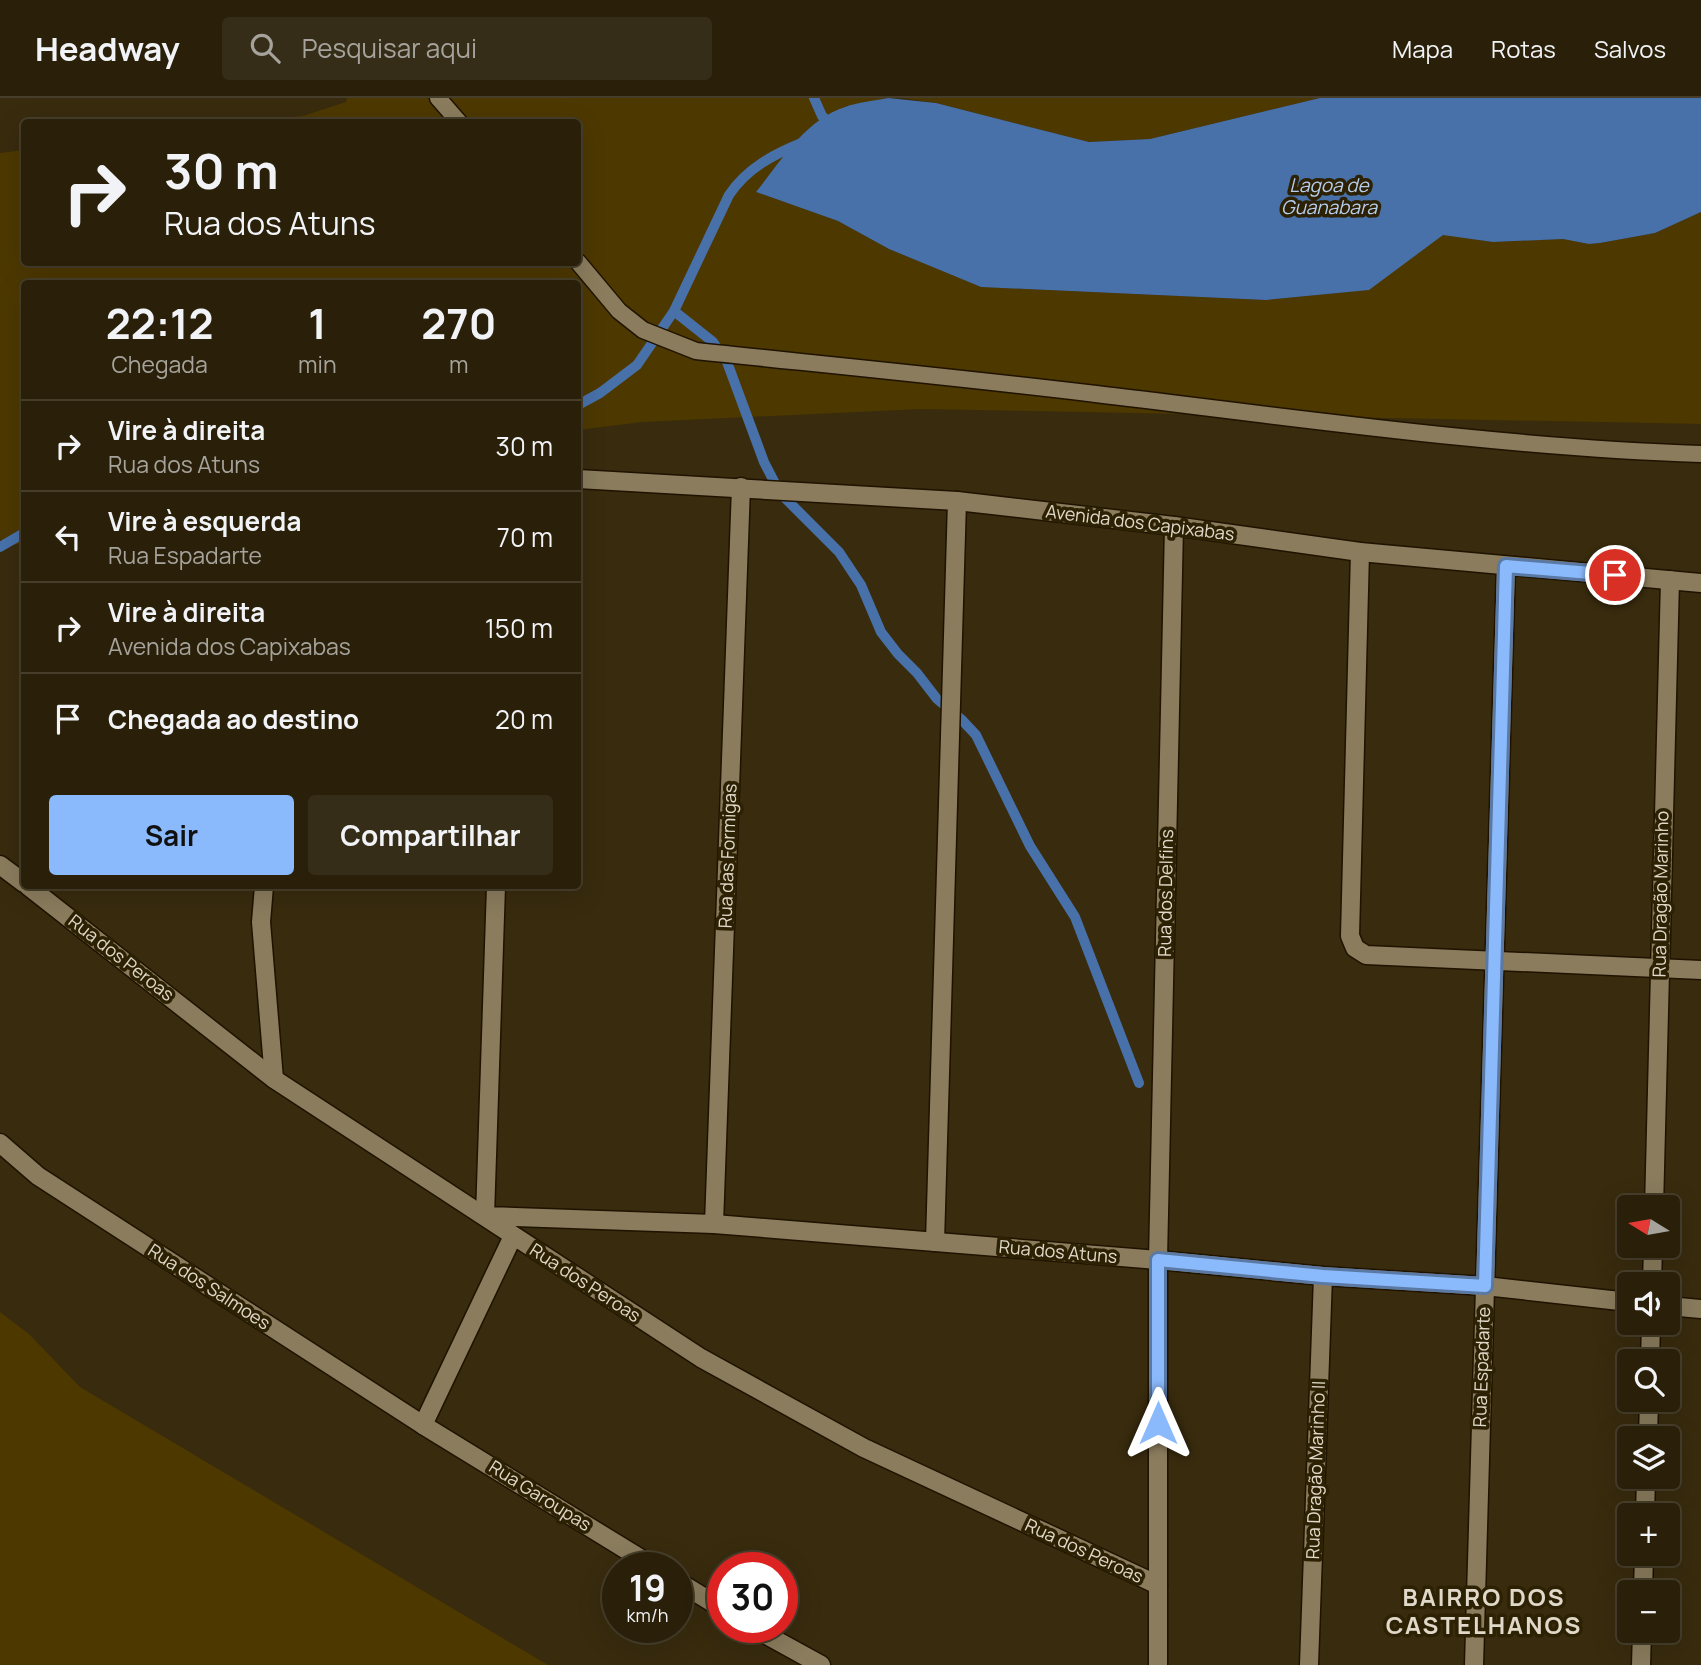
<!DOCTYPE html>
<html lang="pt">
<meta charset="utf-8">
<style>
body{margin:0;font-family:Manrope,sans-serif;background:#362d18;color:#f1f3f6;height:100vh;display:flex;flex-direction:column;font-size:26px;white-space:nowrap}
*{box-sizing:border-box;margin:0}
p{font-size:23px;color:#a5a39c}
.icon{flex:none;width:38px;height:38px;fill:none;stroke:currentColor;stroke-width:2;stroke-linecap:round;stroke-linejoin:round}
.map{position:relative;flex:1;overflow:hidden}
.drawer{position:absolute;left:21px;top:182px;width:560px;height:609px;display:flex;flex-direction:column;background:#2a200a;border-radius:7px;box-shadow:0 7px 28px #0002,0 0 0 2px #463e2b}
.drawer>*{flex:none}
.guide{position:absolute;left:21px;top:21px;width:560px;height:147px;border-radius:7px;box-shadow:0 7px 28px #0002,0 0 0 2px #463e2b;background:#2a200a;color:#f1f3f6;overflow:hidden}
.needle{width:46px;rotate:281deg}
.controls{position:absolute;left:1617px;top:1097px;display:grid;gap:14px}
.controls a{display:grid;place-items:center;width:63px;height:63px;border-radius:7px;background:#2a200a;box-shadow:0 7px 28px #0002,0 0 0 2px #463e2b;font-size:35px}
.speed{position:absolute;left:602px;top:1454px;display:flex;gap:14px;font-size:35px;font-weight:700;text-align:center}
.speed>*{display:grid;place-content:center;width:91px;height:91px;border-radius:50%;background:#2a200a;box-shadow:0 7px 28px #0002,0 0 0 2px #463e2b;line-height:1}
.speed small{font-size:18px;font-weight:400}
.speed .limit{border:10px solid #d22;background:#fff;color:#111}
.pin{position:absolute;display:grid;place-items:center;width:60px;height:60px;color:#fff;margin:-30px;border:4px solid #fff;border-radius:50%;box-shadow:0 2px 7px #0007}
.me{position:absolute;width:77px;margin:-38px;rotate:0deg;stroke-linejoin:round;filter:drop-shadow(0 0 5px #0008)}
.turn{display:flex;align-items:center;gap:24px;height:147px;padding:0 28px;font-size:32px}
.turn .icon{width:91px;height:91px;stroke-width:2.5}
.turn b{display:block;font-size:49px;line-height:60px}
.eta{display:flex;justify-content:space-evenly;align-items:center;height:119px;text-align:center}
.eta b{font-size:42px;font-weight:700;line-height:49px}
.cta{display:flex;gap:14px;margin-top:auto;padding:14px 28px}
.cta a{flex:1;height:80px;border-radius:7px;background:#8bbafc;color:#111;font-size:28px;font-weight:700;line-height:80px;text-align:center}
.cta a+a{background:#362d18;color:#f1f3f6}
ul{padding:0;list-style:none}
li{display:flex;align-items:center;gap:21px;height:91px;padding:0 28px;border-top:2px solid #463e2b}
li div{flex:1}
li b{display:block;font-size:26px}
li em{font-style:normal}
header{display:flex;align-items:center;gap:42px;box-sizing:border-box;height:98px;padding:0 35px;background:#2a200a;border-bottom:2px solid #463e2b}
header strong{font-size:33px}
nav{display:flex;gap:38px;margin-inline-start:auto;font-size:24px}
.search{width:490px;height:63px;background:#362d18;display:flex;align-items:center;gap:18px;box-sizing:border-box;padding:0 24px;border-radius:7px;color:#a5a39c;font-size:26px}
.map>svg:first-child{display:block}
</style>
<header>
<strong>Headway</strong>
<div class="search"><svg class="icon" aria-label="search" viewBox="0 0 24 24"><circle cx="10" cy="10" r="6"/><path d="M15 15l6 6"/></svg>Pesquisar aqui</div>
<nav><a>Mapa</a><a>Rotas</a><a>Salvos</a></nav>
</header>
<div class="map">
<svg width="1701" height="1567" viewBox="0 0 1701 1567">
<rect width="100%" height="100%" fill="#382b0e"/>
<!-- green -->
<g fill="#4d3800">
<path d="M347,0H888L844,9L799,40L756,94L838,123L889,151L981,189L1266,202L1368,192L1443,136L1493,144L1563,141L1589,146L1600,145L1655,135L1701,114V326L922,311L642,324L578,332V186H24V445L8,448L0,441V55L24,52V164H578V24H249L303,18L346,4Z"/>
<path d="M903,0H1320L1150,41L1089,44L936,5Z"/>
<path d="M0,1214L29,1236L80,1289L548,1567H0Z"/>
</g>
<!-- water -->
<path fill="#4871aa" d="M888,0L936,5L1089,44L1150,41L1320,0H1701V114L1655,135L1600,145L1589,146L1563,141L1493,144L1443,137L1369,192L1266,202L981,189L889,151L838,123L756,94C781,63 805,22 845,9C858,4 874,3 888,0Z"/>
<g fill="none" stroke-linecap="round" stroke-linejoin="round">
<!-- stream -->
<g stroke="#4871aa" stroke-width="10">
<path d="M814,0L822,18L833,28"/>
<path d="M674,213L713,244L727,264L764,364L780,395L839,454L861,487L881,534L898,556L917,575L937,601L961,621L976,637L1030,748L1075,819L1139,985"/>
<path d="M578,307L600,295L637,267L674,213L729,97C747,70 774,56 804,44"/>
<path d="M0,449L24,435"/>
</g>
<defs>
<g id="lane">
<path d="M438,0L459,24"/>
<path d="M578,164L619,213L643,232L696,253C829,267 963,280 1096,296C1297,320 1498,349 1701,356"/>
</g>
<g id="street">
<path d="M578,381L957,403L1174,428L1360,454L1701,485"/>
<path d="M1360,454L1350,838L1355,850L1366,857L1701,872"/>
<path d="M0,767L24,785"/>
<path d="M28,788L274,981L701,1260L864,1350L1158,1487"/>
<path d="M264,788L261,824L274,981"/>
<path d="M496,788L485,1118L714,1126L1158,1162L1323,1178L1485,1188L1629,1204"/>
<path d="M0,1045L38,1078L423,1327L656,1470"/>
<path d="M1654,1110L1670,482"/>
<path d="M714,1126L741,389"/>
<path d="M935,1144L957,403"/>
<path d="M1652,1186L1653,1148"/>
<path d="M1668,1208L1701,1211"/>
<path d="M1650,1264L1651,1225"/>
<path d="M423,1327L513,1138"/>
<path d="M1648,1340L1649,1302"/>
<path d="M1645,1418L1646,1379"/>
<path d="M677,1483L723,1511"/>
<path d="M1643,1494L1644,1456"/>
<path d="M754,1530L821,1567"/>
<path d="M1158,1567V1162L1174,428"/>
<path d="M1309,1567L1323,1178"/>
<path d="M1474,1567L1506,468"/>
<path d="M1641,1567L1642,1533"/>
</g>
</defs>
<!-- lane casing -->
<use href="#lane" stroke="#1f1300" stroke-width="19"/>
<!-- street casing -->
<use href="#street" stroke="#1f1300" stroke-width="21"/>
<!-- lane -->
<use href="#lane" stroke="#8a7c5d" stroke-width="16"/>
<!-- street -->
<use href="#street" stroke="#8a7c5d" stroke-width="18"/>
</g>
<g fill="none" stroke-linecap="round" stroke-linejoin="round">
<defs>
<path id="route" d="M1158,1325V1162L1323,1178L1485,1188L1506,468L1615,477"/>
</defs>
<!-- route casing -->
<use href="#route" stroke="#5a79a4" stroke-width="18"/>
<!-- route -->
<use href="#route" stroke="#8bbafc" stroke-width="12"/>
</g>
<g text-anchor="middle" stroke-width="7" stroke-linejoin="round" paint-order="stroke">
<!-- street labels -->
<g font-size="18" fill="#e0d8c8" stroke="#2d2104">
<text transform="translate(1140 425) rotate(7)" y="6">Avenida dos Capixabas</text>
<text transform="translate(728 758) rotate(-88)" y="6">Rua das Formigas</text>
<text transform="translate(1166 795) rotate(-89)" y="6">Rua dos Delfins</text>
<text transform="translate(1661 796) rotate(-89)" y="6">Rua Dragão Marinho</text>
<text transform="translate(121 860) rotate(38)" y="6">Rua dos Peroas</text>
<text transform="translate(1058 1154) rotate(5)" y="6">Rua dos Atuns</text>
<text transform="translate(585 1185) rotate(33)" y="6">Rua dos Peroas</text>
<text transform="translate(209 1189) rotate(33)" y="6">Rua dos Salmoes</text>
<text transform="translate(1482 1269) rotate(-88)" y="6">Rua Espadarte</text>
<text transform="translate(1316 1372) rotate(-88)" y="6">Rua Dragão Marinho II</text>
<text transform="translate(540 1398) rotate(32)" y="6">Rua Garoupas</text>
<text transform="translate(1084 1453) rotate(25)" y="6">Rua dos Peroas</text>
</g>
<!-- water labels -->
<g font-size="19" font-style="italic" fill="#b7ceef" stroke="#2d2104">
<text x="1329" y="94">Lagoa de<tspan x="1329" dy="22">Guanabara</tspan></text>
</g>
<!-- district labels -->
<g font-size="24" font-weight="bold" letter-spacing="2" fill="#e0d8c8" stroke="#2d2104">
<text x="1484" y="1508">BAIRRO DOS<tspan x="1484" dy="28">CASTELHANOS</tspan></text>
</g>
</g>
</svg>
<div class="controls">
<a><svg class="needle" viewBox="-14 -14 28 28"><path d="M0-13l5 13h-10z" fill="#e53935"/><path d="M0 13l5-13h-10z" fill="#a5a39c"/></svg></a>
<a><svg class="icon" aria-label="sound" viewBox="0 0 24 24"><path d="M4 9h4l5-4v14l-5-4H4zM17 9q2 3 0 6"/></svg></a>
<a><svg class="icon" aria-label="search" viewBox="0 0 24 24"><circle cx="10" cy="10" r="6"/><path d="M15 15l6 6"/></svg></a>
<a><svg class="icon" aria-label="layers" viewBox="0 0 24 24"><path d="M12 4l9 5-9 5-9-5zM3 14l9 5 9-5"/></svg></a>
<a>+</a>
<a>−</a>
</div>
<div class="speed"><div>19<small>km/h</small></div><div class="limit">30</div></div>
<div class="pin" style="left:1615px;top:477px;background:#d93025"><svg class="icon" aria-label="arrive" viewBox="0 0 24 24"><path d="M6 21V4h12l-3 4 3 4H6"/></svg></div>
<svg class="me" style="left:1158px;top:1325px" viewBox="-20 -20 40 40"><path d="M0-17L14 15 0 8-14 15z" fill="#8bbafc" stroke="#fff" stroke-width="4"/></svg>
<div class="guide">
<div class="turn"><svg class="icon" aria-label="right" viewBox="0 0 24 24"><path d="M7 20v-9h11M14 6l5 5-5 5"/></svg><div><b>30 m</b>Rua dos Atuns</div></div>
</div>
<section class="drawer">
<div class="eta">
<div><b>22:12</b><p>Chegada</p></div>
<div><b>1</b><p>min</p></div>
<div><b>270</b><p>m</p></div>
</div>
<ul>
<li><svg class="icon" aria-label="right" viewBox="0 0 24 24"><path d="M7 20v-9h11M14 6l5 5-5 5"/></svg><div><b>Vire à direita</b><p>Rua dos Atuns</p></div><em>30 m</em></li>
<li><svg class="icon" aria-label="left" viewBox="0 0 24 24"><path d="M17 20v-9H6M10 6l-5 5 5 5"/></svg><div><b>Vire à esquerda</b><p>Rua Espadarte</p></div><em>70 m</em></li>
<li><svg class="icon" aria-label="right" viewBox="0 0 24 24"><path d="M7 20v-9h11M14 6l5 5-5 5"/></svg><div><b>Vire à direita</b><p>Avenida dos Capixabas</p></div><em>150 m</em></li>
<li><svg class="icon" aria-label="arrive" viewBox="0 0 24 24"><path d="M6 21V4h12l-3 4 3 4H6"/></svg><div><b>Chegada ao destino</b></div><em>20 m</em></li>
</ul>
<div class="cta"><a>Sair</a><a>Compartilhar</a></div>
</section>
</div>
